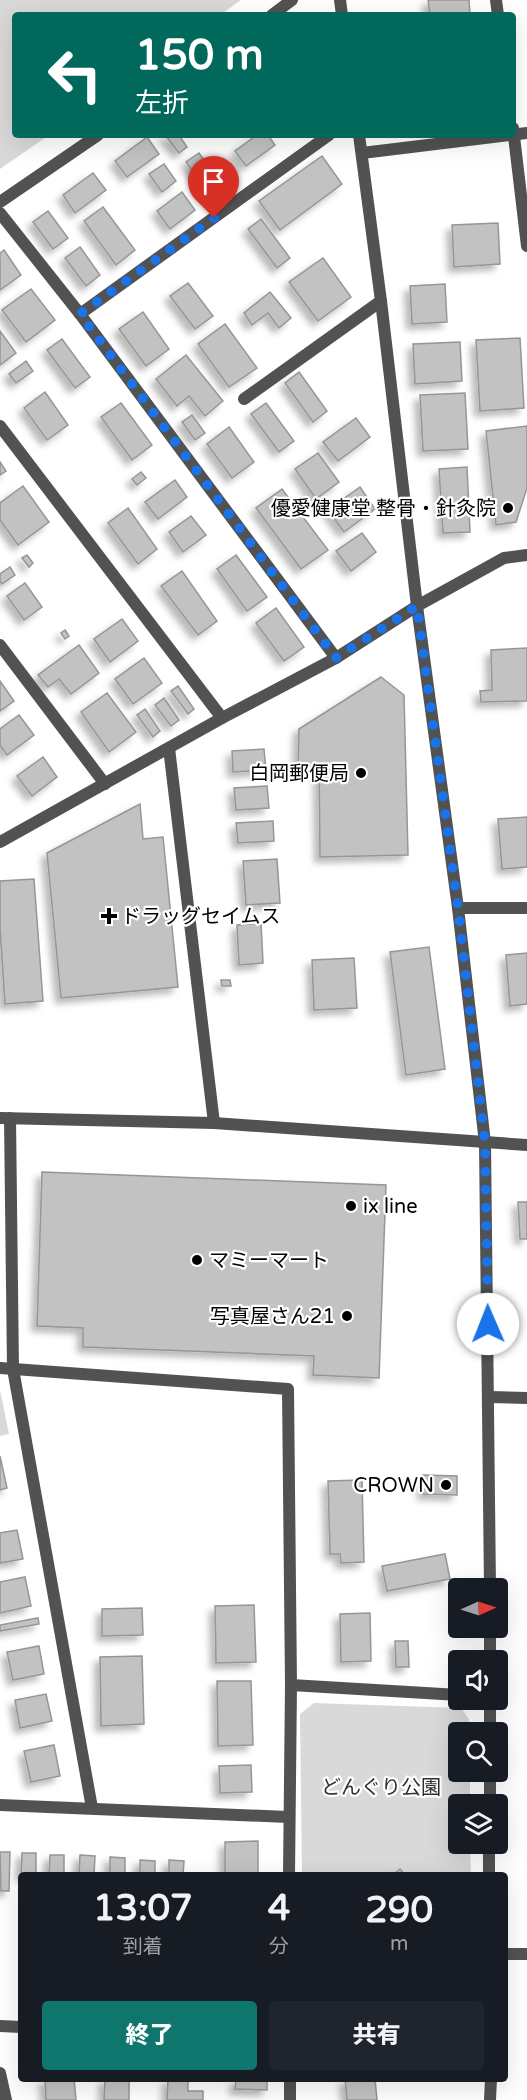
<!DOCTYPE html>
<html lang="ja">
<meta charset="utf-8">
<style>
body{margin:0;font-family:"Varela Round","Noto Sans JP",sans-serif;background:#20242c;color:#f1f3f6;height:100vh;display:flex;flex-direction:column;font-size:22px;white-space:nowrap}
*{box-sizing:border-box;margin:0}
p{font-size:20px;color:#9ea1a6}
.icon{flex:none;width:33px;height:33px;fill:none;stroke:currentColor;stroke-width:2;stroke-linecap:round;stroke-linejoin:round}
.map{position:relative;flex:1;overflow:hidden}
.sheet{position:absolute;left:18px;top:1872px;width:490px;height:210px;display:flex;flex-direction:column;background:#171b24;border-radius:6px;box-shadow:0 6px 24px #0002}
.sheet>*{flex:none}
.hud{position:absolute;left:12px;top:12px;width:504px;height:126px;border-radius:6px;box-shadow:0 6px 24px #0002;background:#00695c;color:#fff;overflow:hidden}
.needle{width:39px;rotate:87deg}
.controls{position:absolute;left:448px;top:1578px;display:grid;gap:12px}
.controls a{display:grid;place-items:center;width:60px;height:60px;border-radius:6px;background:#171b24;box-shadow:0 6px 24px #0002;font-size:30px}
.pin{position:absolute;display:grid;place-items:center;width:51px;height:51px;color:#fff;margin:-62px -26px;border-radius:50% 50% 50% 0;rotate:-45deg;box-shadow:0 0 6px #0007}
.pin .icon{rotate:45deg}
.me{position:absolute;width:66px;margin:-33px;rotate:359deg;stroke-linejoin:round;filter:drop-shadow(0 0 4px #0008)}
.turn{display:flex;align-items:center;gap:21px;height:126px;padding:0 24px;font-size:27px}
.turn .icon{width:78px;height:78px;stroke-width:2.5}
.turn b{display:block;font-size:42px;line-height:51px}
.eta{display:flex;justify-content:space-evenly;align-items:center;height:102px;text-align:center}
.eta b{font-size:36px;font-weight:800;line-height:42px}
.button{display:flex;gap:12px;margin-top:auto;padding:12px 24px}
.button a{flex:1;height:69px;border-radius:6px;background:#0f766e;color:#fff;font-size:24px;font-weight:800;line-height:69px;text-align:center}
.button a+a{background:#20242c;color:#f1f3f6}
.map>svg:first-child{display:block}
</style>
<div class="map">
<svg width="527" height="2100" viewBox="0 0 527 2100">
<defs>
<filter id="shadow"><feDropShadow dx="-5.5" dy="5.5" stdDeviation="3" flood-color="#0004"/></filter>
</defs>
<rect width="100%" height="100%" fill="#fff"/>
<!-- green -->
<g fill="#d9d9d9">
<path d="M0,0H241L220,15H15V135H49L0,169Z"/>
<path d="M0,1390L9,1434L0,1436Z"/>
<path d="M314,1703L461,1708L469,1719V1732H459V1772H470V1804H459V1844H470L471,1875H302L300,1714Z"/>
</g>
<!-- building -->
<g fill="#c2c2c2" stroke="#969696" stroke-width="1.5" filter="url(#shadow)">
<path d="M428,0H469L470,15H430Z"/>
<path d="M165,135H179L187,147L179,153Z"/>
<path d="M257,135H268L275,145L246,166L235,151Z"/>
<path d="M147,137L159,154L127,177L115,161Z"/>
<path d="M199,153L223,186L210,195L186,162Z"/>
<path d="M322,156L342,184L280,230L259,201Z"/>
<path d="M164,164L176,181L162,192L149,174Z"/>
<path d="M93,173L106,190L75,213L63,195Z"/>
<path d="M182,192L195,210L170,229L157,211Z"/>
<path d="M103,207L135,250L116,265L84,221Z"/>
<path d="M48,211L68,238L53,249L33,222Z"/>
<path d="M261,219L290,258L277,268L248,229Z"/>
<path d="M498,223L500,264L454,267L452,225Z"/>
<path d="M80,247L100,275L86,286L65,258Z"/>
<path d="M4,250L21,275L0,290V253Z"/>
<path d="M323,258L351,297L318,321L289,282Z"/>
<path d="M188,283L213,316L195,329L170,296Z"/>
<path d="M445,284L447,322L412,324L410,286Z"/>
<path d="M31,289L55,320L26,342L2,310Z"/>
<path d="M270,292L291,318L279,328L268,313L252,325L244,313Z"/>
<path d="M143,312L169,349L146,366L119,329Z"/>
<path d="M225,324L257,368L229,387L198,344Z"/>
<path d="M0,331L16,353L0,365Z"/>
<path d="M520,338L524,408L480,411L476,340Z"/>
<path d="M62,339L90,377L75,388L47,350Z"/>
<path d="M460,342L462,381L415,384L413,344Z"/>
<path d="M186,355L223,401L205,416L189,396L177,406L156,379Z"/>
<path d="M26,361L33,371L16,383L9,374Z"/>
<path d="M299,372L327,411L313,422L285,383Z"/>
<path d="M45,392L68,425L47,440L24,408Z"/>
<path d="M465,393L468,449L423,451L420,395Z"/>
<path d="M121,403L152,445L132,460L101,417Z"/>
<path d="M266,403L294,441L279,452L251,414Z"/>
<path d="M192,415L205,433L195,440L182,422Z"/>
<path d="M356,418L370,437L338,461L323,442Z"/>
<path d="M527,426V488L516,522L496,525L486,431Z"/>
<path d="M229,427L254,462L232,478L207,444Z"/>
<path d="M318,453L339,482L316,499L295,469Z"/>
<path d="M0,462L6,471L0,475Z"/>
<path d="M467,467L470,532L443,533L439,469Z"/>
<path d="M141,472L146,478L137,485L132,479Z"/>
<path d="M175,480L187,497L158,519L145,502Z"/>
<path d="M23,486L49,522L18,545L0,520V503Z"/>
<path d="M360,487L375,509L344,532L328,510Z"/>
<path d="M282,489L328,550L301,569L256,508Z"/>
<path d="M128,508L157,549L138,564L108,523Z"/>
<path d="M191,516L206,535L183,552L169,532Z"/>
<path d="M362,533L376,552L351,571L336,551Z"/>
<path d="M27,555L33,563L29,567L22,558Z"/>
<path d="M236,555L267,597L247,611L217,569Z"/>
<path d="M10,567L15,575L2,584L0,581V574Z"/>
<path d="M182,571L217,621L198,635L161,586Z"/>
<path d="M25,583L42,607L24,620L7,596Z"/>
<path d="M276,608L304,647L284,661L256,623Z"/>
<path d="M122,619L138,641L110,662L94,639Z"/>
<path d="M65,630L69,636L65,639L61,633Z"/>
<path d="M79,645L99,673L71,694L59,679L48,687L38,675Z"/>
<path d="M527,648V701L481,702L480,691L492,690L491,650Z"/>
<path d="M144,658L162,683L133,704L115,679Z"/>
<path d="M381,677L404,695L408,855L320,857L319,765L298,767L299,729Z"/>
<path d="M0,681L14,701L0,711Z"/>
<path d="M178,686L194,709L188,714L171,691Z"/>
<path d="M107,693L136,732L109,752L81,712Z"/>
<path d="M164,698L179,720L171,726L155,705Z"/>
<path d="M145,709L160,731L153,737L137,715Z"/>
<path d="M19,715L34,735L7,755L0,745V729Z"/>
<path d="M264,749L266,770L233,772L232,751Z"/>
<path d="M43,757L57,777L32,796L17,776Z"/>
<path d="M267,786L269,808L236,810L234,788Z"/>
<path d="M140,804L143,839L163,837L178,987L61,998L47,853Z"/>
<path d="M527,817V867L502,869L498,819Z"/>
<path d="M273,821L274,841L238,843L236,823Z"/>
<path d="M277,859L280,903L246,905L243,861Z"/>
<path d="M34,879L43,1001L5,1004L0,928V881Z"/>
<path d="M261,923L263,963L239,965L237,925Z"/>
<path d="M429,947L445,1069L406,1075L390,952Z"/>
<path d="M527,953V1004L510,1006L506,955Z"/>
<path d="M354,958L357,1008L314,1010L312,960Z"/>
<path d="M221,980H230L231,986H222Z"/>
<path d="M42,1172L386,1185L379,1378L313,1375L314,1356L83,1347V1328L37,1326Z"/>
<path d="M518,1202H527V1239H520Z"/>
<path d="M0,1456L7,1488L0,1490Z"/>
<path d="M423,1475L457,1476V1495L423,1494Z"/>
<path d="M362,1480L364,1562L341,1563L340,1554H330L328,1481Z"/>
<path d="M17,1530L23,1559L0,1563V1533Z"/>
<path d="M445,1554L450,1579L387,1591L382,1566Z"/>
<path d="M25,1577L31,1606L0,1613V1582Z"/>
<path d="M254,1605L256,1662L216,1663L215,1606Z"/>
<path d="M142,1608L143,1635L102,1636V1609Z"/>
<path d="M370,1613L371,1661L341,1662L340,1614Z"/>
<path d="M38,1618L39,1624L0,1631V1625Z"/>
<path d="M395,1641H408L409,1667H396Z"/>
<path d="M39,1646L44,1674L13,1680L7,1652Z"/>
<path d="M142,1656L144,1724L101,1726L100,1657Z"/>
<path d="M217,1681H251L253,1745L218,1746Z"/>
<path d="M46,1694L52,1721L20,1728L15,1700Z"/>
<path d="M54,1745L60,1776L31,1782L24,1751Z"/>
<path d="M251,1765L252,1792L220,1793L219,1766Z"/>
<path d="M258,1841V1875H225V1842Z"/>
<path d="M0,1852H10L9,1891H1Z"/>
<path d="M22,1853H36V1875H21Z"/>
<path d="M50,1855H64V1875H49Z"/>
<path d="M80,1855L95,1856L94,1875H79Z"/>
<path d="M110,1857L125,1858V1875H110Z"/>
<path d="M140,1860L155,1861V1875H140Z"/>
<path d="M169,1860L184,1861L183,1875H169Z"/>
<path d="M400,1869L405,1875H393Z"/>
<path d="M45,2079H74L76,2100H46Z"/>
<path d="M105,2079H129V2100H104Z"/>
<path d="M168,2079H188V2091H203V2100H167Z"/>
<path d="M236,2079H267V2090L235,2089Z"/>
<path d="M345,2079H375L377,2100H347Z"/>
</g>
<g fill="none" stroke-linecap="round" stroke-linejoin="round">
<!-- minor -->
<g stroke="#525252" stroke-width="12">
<path d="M496,0L498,15"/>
<path d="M513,128L527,246"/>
<path d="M362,153L527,133"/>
<path d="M0,213L80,314L336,658"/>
<path d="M80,314L329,135"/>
<path d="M244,399L381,301"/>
<path d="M0,426L222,718"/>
<path d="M0,645L105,784"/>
<path d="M169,748L214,1123"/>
<path d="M0,842L222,718L336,658L417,606L504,558L527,555"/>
<path d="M458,908H527"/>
<path d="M10,1118L13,1369L92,1808"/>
<path d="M0,1368L288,1389L291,1685L289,1875"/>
<path d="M489,1397L527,1398"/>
<path d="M291,1685L459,1695"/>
<path d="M0,1805L288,1817"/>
<path d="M506,1954H527"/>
<path d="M0,2026L21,2027"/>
<path d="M0,2073L6,2100"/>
<path d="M290,2079V2100"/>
</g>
<!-- tertiary -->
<g stroke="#525252" stroke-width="12">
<path d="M340,0L342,15"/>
<path d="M272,15L292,0"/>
<path d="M359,135L381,301L417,606L458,908L485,1143L490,1588"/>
<path d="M0,202L98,135"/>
<path d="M0,1118L214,1123L527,1145"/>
<path d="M490,1628V1660"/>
<path d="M490,1732V1700"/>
<path d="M490,1804V1772"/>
<path d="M489,1875V1844"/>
<path d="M490,2100L491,2079"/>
</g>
</g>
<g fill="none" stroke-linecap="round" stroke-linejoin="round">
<!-- route -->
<path stroke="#1a73e8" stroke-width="10" stroke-dasharray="0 18" d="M214,218L80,314L336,658L417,606L458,908L485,1143L488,1324"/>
</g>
<!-- markers -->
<g fill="#000" stroke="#fff" stroke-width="2">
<circle cx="508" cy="508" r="6"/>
<circle cx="361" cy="773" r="6"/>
<path d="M106 907h6v6h6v6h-6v6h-6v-6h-6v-6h6z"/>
<circle cx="351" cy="1206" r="6"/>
<circle cx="197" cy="1260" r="6"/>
<circle cx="347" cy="1316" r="6"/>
<circle cx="446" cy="1485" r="6"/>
</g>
<g text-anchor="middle" stroke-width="4.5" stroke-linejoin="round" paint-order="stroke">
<!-- poi labels -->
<g font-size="20" fill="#000" stroke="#fff" text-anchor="end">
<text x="496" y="515">優愛健康堂 整骨・針灸院</text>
<text x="349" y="780">白岡郵便局</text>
<text x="121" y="923" text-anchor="start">ドラッグセイムス</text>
<text x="363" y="1213" text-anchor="start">ix line</text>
<text x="209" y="1267" text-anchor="start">マミーマート</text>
<text x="335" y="1323">写真屋さん21</text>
<text x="434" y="1492">CROWN</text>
</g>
<!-- park labels -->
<g font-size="20" fill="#303030" stroke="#fff">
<text x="381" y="1794">どんぐり公園</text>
</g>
</g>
</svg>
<div class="controls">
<a><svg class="needle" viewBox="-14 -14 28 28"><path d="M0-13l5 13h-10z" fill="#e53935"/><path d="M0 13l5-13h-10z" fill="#9ea1a6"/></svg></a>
<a><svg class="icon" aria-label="sound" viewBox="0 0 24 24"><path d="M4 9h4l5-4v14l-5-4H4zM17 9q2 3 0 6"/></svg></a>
<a><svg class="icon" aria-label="search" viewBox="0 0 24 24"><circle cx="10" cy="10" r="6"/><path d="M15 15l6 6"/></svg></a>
<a><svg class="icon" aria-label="layers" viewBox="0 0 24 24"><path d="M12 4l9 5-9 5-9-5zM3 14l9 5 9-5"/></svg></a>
</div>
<div class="pin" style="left:214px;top:218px;background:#d93025"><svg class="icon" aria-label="arrive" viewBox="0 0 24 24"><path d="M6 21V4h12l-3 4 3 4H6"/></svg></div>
<svg class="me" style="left:488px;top:1324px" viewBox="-20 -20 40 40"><circle r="19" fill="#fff"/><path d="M0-13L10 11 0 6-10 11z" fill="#1a73e8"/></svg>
<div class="hud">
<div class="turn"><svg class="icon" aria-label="left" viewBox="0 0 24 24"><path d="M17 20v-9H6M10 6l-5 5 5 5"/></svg><div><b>150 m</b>左折</div></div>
</div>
<section class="sheet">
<div class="eta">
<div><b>13:07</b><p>到着</p></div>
<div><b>4</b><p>分</p></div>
<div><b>290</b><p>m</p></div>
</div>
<div class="button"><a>終了</a><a>共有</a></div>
</section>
</div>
